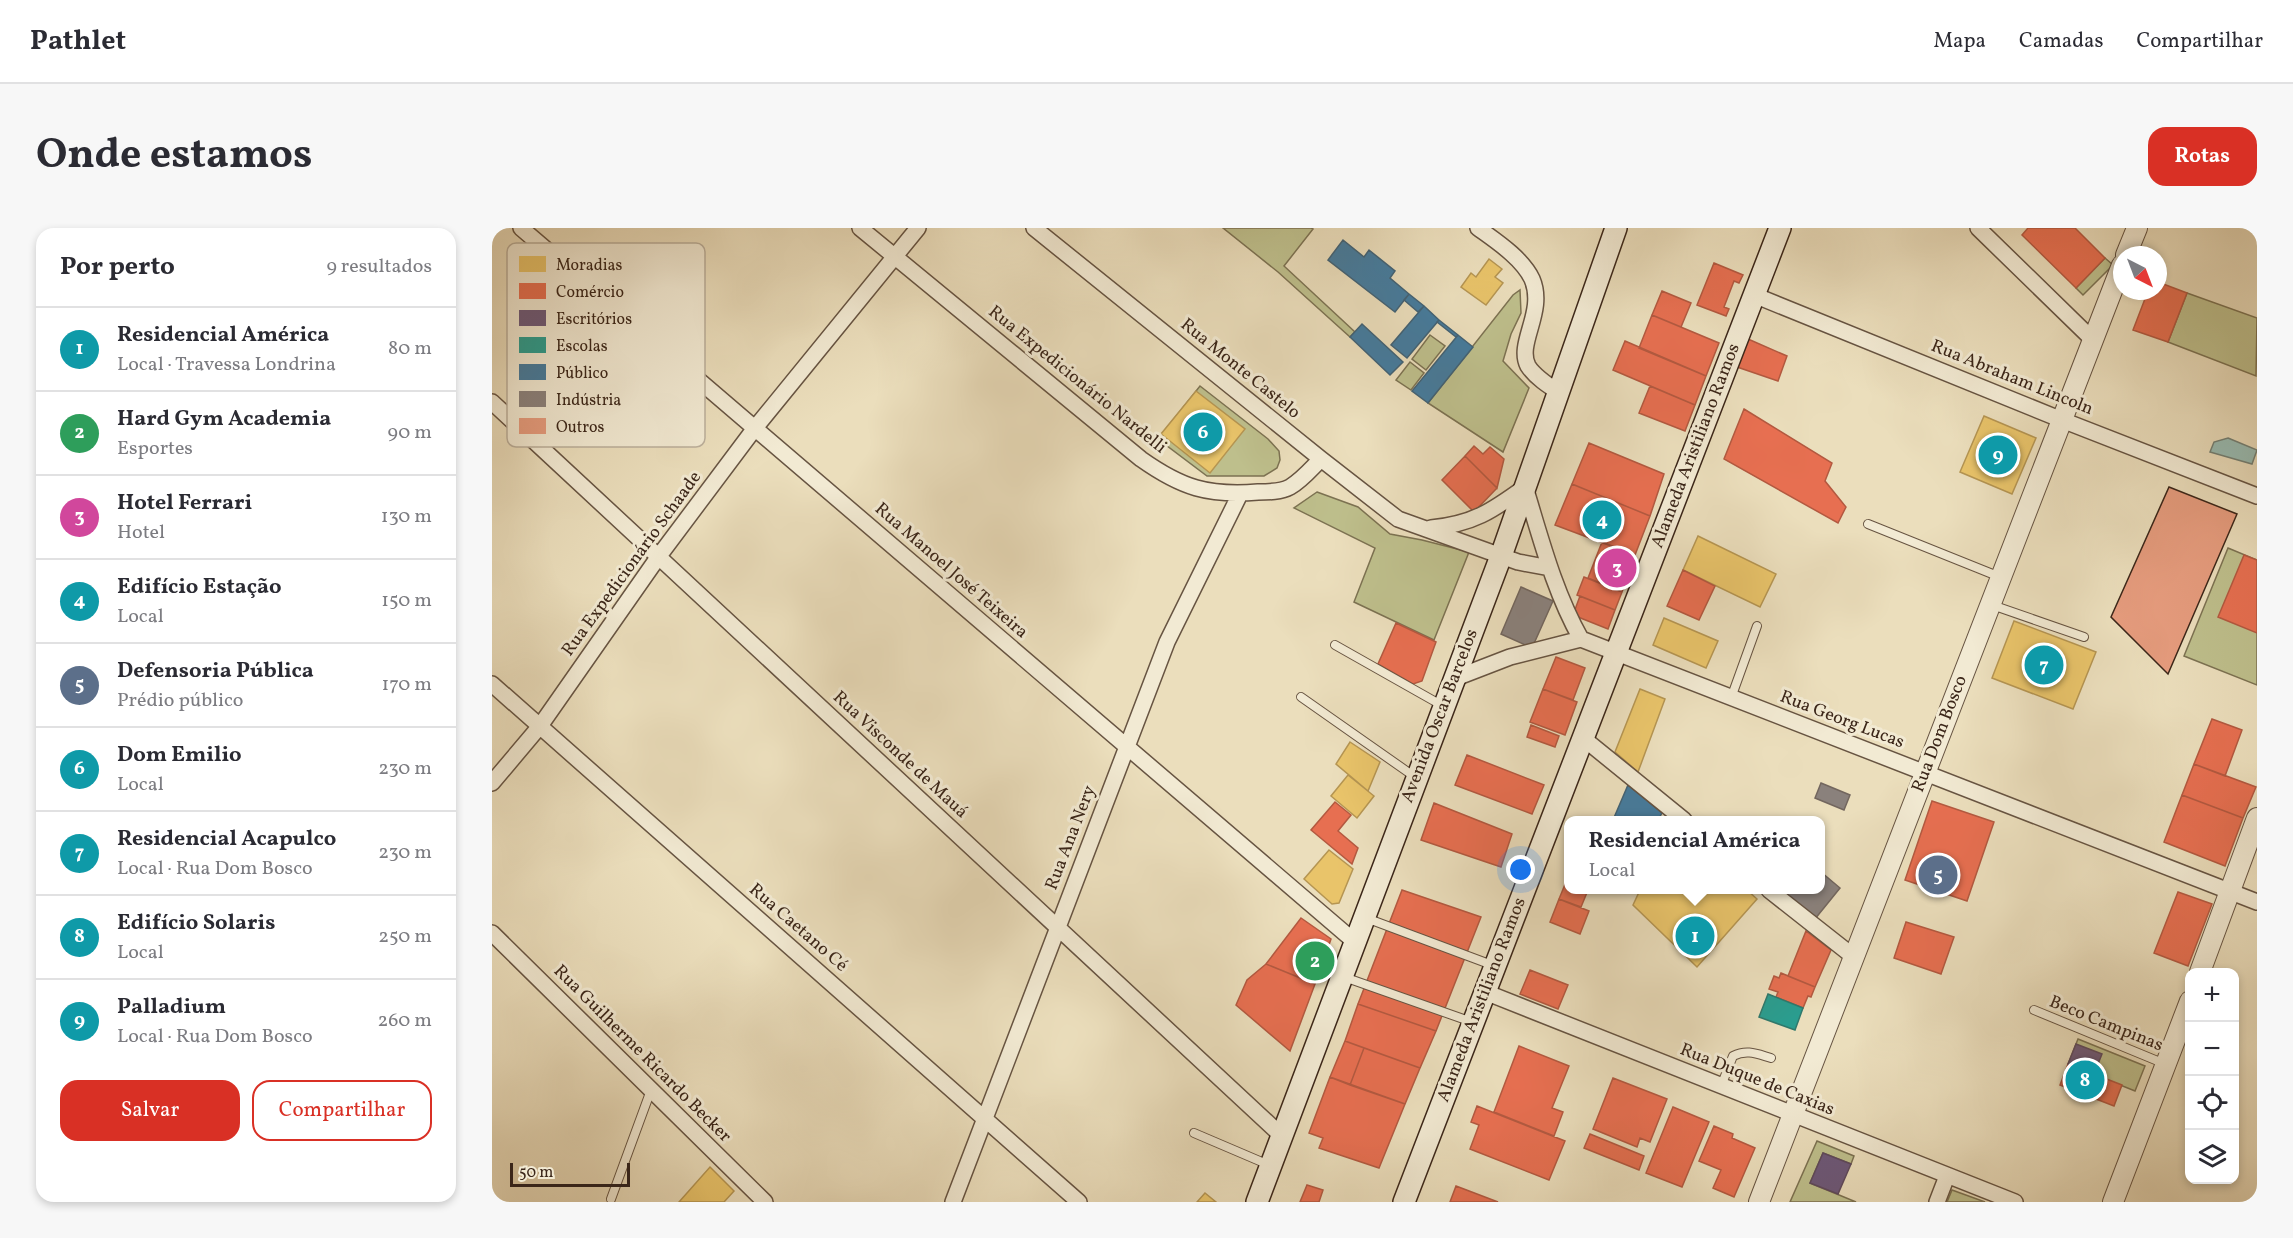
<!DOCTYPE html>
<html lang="pt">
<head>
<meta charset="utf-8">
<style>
	:root { --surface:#fff; --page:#f7f7f7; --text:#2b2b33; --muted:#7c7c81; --line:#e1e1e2; --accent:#d93025 }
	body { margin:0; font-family:Vollkorn,serif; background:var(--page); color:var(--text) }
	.controls { position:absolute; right:18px; bottom:18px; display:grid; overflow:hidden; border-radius:12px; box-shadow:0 3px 9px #0003 }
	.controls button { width:54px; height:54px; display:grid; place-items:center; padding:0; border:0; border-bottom:2px solid var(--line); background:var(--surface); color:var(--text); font:30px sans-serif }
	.compass { position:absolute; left:1621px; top:18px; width:54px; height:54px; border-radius:50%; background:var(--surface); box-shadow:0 3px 9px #0003; rotate:138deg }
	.scale { position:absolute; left:18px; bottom:15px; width:120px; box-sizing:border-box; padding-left:6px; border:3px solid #3b2619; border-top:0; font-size:16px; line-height:21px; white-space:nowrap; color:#3b2619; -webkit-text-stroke:4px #f2ead3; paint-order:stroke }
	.you { position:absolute; left:1029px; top:642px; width:21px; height:21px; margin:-15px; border:4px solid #fff; border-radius:50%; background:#1a73e8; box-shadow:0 0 0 9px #1a73e833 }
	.badge { display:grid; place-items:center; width:39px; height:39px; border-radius:50%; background:var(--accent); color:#fff; font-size:20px; font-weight:700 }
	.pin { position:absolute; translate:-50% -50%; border:3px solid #fff; box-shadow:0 2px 6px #0006 }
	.popup { position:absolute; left:1072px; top:588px; width:261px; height:78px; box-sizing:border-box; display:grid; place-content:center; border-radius:12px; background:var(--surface); filter:drop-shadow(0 2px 4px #0005); font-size:20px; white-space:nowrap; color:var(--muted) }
	.popup b { font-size:22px; color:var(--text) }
	.popup::after { content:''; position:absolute; left:50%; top:100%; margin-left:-12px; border:12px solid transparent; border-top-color:var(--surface) }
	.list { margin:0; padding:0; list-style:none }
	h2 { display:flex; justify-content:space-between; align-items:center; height:78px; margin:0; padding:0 24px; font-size:26px }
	h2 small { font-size:20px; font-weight:400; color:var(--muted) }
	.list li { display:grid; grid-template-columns:39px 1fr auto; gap:18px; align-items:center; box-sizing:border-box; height:84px; padding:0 24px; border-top:2px solid var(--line) }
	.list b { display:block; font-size:22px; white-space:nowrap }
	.list p { margin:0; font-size:20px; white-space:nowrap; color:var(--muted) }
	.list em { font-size:20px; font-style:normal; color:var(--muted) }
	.actions { display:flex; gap:12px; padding:18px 24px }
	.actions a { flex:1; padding:14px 0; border:2px solid var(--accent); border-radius:18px; text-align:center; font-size:21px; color:var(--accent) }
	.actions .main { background:var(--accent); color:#fff }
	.icon { flex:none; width:33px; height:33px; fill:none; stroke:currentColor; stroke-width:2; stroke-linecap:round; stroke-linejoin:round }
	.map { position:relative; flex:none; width:1765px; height:974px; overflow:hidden; border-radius:18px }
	header { display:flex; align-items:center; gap:36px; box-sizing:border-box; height:84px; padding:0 30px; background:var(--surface); border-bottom:2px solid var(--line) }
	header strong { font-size:28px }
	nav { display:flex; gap:33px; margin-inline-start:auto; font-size:21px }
	.intro { display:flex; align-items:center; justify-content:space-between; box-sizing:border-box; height:144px; padding:0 36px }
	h1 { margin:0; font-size:42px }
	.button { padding:15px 27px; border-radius:18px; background:var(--accent); color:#fff; font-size:21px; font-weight:700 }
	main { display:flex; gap:36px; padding:0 36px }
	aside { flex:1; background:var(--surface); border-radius:18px; box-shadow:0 3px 9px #0003 }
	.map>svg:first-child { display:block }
	.green { fill:#bebf8c; stroke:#7c7252; stroke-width:1.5 }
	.water { fill:#98bcb3; stroke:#738075; stroke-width:1.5 }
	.homes { fill:#e9c46a; stroke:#b59552; stroke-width:1.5 }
	.shops { fill:#e76f51; stroke:#b35940; stroke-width:1.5 }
	.offices { fill:#6d597a; stroke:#5e4a5d; stroke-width:1.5 }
	.schools { fill:#2a9d8f; stroke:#2f796c; stroke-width:1.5 }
	.public { fill:#457b9d; stroke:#426275; stroke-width:1.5 }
	.industry { fill:#8a817c; stroke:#72665e; stroke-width:1.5 }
	.building { fill:#e69c7e; stroke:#3b2619; stroke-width:1.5 }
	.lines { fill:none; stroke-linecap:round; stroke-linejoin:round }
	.service-casing { stroke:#675442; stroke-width:10 }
	.minor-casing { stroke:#675442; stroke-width:18 }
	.tertiary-casing { stroke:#675442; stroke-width:22 }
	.secondary-casing { stroke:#3b2619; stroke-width:24 }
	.service { stroke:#f2ead3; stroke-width:8 }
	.minor { stroke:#f2ead3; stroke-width:15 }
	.tertiary { stroke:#f2ead3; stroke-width:20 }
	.secondary { stroke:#f2ead3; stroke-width:21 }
	.labels { text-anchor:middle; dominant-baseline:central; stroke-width:6; stroke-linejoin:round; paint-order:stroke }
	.street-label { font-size:18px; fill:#3b2619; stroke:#f2ead3 }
	.key { fill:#f2ead3; stroke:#bbaf9b; stroke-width:1.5 }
	.key-label { font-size:16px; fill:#3b2619 }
</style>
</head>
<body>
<header>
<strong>Pathlet</strong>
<nav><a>Mapa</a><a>Camadas</a><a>Compartilhar</a></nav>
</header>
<div class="intro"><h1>Onde estamos</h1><a class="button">Rotas</a></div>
<main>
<aside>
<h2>Por perto<small>9 resultados</small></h2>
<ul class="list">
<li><span class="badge" style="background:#0f9aa8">1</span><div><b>Residencial América</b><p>Local · Travessa Londrina</p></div><em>80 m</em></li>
<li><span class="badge" style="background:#2e9e5b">2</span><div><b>Hard Gym Academia</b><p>Esportes</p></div><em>90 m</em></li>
<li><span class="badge" style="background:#d1479c">3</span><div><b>Hotel Ferrari</b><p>Hotel</p></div><em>130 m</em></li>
<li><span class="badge" style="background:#0f9aa8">4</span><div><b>Edifício Estação</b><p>Local</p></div><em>150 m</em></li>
<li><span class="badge" style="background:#5c6f8a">5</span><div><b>Defensoria Pública</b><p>Prédio público</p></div><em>170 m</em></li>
<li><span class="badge" style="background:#0f9aa8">6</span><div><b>Dom Emilio</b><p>Local</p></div><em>230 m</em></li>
<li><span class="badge" style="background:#0f9aa8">7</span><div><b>Residencial Acapulco</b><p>Local · Rua Dom Bosco</p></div><em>230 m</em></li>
<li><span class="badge" style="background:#0f9aa8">8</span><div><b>Edifício Solaris</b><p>Local</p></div><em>250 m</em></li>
<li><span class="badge" style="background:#0f9aa8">9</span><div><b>Palladium</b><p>Local · Rua Dom Bosco</p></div><em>260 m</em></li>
</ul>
<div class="actions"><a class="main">Salvar</a><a>Compartilhar</a></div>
</aside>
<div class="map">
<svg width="1765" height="974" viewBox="0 0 1765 974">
	<rect width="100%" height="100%" fill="#ebdebc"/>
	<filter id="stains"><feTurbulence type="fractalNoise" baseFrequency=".00333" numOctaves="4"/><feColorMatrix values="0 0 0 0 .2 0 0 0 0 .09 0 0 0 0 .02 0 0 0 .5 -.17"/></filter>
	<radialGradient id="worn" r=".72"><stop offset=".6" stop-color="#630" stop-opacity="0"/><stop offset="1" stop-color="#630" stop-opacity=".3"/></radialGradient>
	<path class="green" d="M731,0H819L821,1L792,38L863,104L858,109L786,44Z
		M1613,30L1621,37L1591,67L1584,60Z
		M1028,62L1029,85L1019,106L1011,133L1037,160L1011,224L936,175L1021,67Z
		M1695,65L1765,90L1764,148L1676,114Z
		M938,107L953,118L934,142L920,131Z
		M918,134L932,145L919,162L904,152Z
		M708,158L776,211L787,223L788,232L785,240L772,248H715L666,211Z
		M825,264L866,279L898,306L930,312L977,324L942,412L862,374L883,320L802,280Z
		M1736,320L1765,332V457L1692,428Z
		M1586,811L1653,838L1643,863L1576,836Z
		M1325,913L1362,928L1359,936L1331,925L1318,955L1364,974H1298Z
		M1460,962L1493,974H1455Z"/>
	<path class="water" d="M1736,210L1765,222L1760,236L1718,224L1722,214Z"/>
	<path class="homes" d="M997,31L1010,41L1003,49L1011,55L994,77L969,59L979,45L984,49Z
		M704,163L753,201L718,245L669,206Z
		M1492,188L1544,210L1520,266L1468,244Z
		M1206,308L1284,346L1268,379L1191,342Z
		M1172,390L1226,413L1214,440L1161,417Z
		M1522,393L1604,424L1581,481L1500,450Z
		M1148,461L1173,471L1146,544L1123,524Z
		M858,514L888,534L876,563L844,536Z
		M856,547L882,568L865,590L839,568Z
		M837,622L861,641L847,675L840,676L812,651Z
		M1148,662H1255L1265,671L1205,739L1141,677Z
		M218,939L242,963L232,974H187Z
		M713,965L724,974H705Z"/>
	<path class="shops" d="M1536,0H1583L1613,30L1584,60L1530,7Z
		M1222,35L1251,47L1247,55L1242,53L1232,79L1237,81L1234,88L1205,77Z
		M1666,54L1695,65L1676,114L1641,102L1656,63H1666Z
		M1170,63L1199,75L1189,99L1160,87Z
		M1160,87L1227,115L1214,148L1147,120Z
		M1256,111L1295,128L1286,153L1245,139Z
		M1133,113L1214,148L1203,177L1121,142Z
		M1158,158L1203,177L1193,203L1147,185Z
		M1252,181L1340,235L1333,253L1354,279L1346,295L1232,231Z
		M1097,215L1172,246L1158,288L1080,256Z
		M982,218L991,226L998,219L1012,231L1005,260L973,228Z
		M973,228L1005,260L982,284L950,252Z
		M1080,256L1158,288L1143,327L1063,297Z
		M1110,314L1143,327L1130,364L1096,350Z
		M1752,327L1765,332V405L1726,389Z
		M1191,342L1223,358L1207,392L1175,378Z
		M1092,349L1130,364L1123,382L1085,367Z
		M1088,368L1123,382L1116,401L1081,387Z
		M904,395L944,414L930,453L921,456L886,436Z
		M1064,429L1093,440L1081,472L1051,461Z
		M1051,461L1085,474L1073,507L1038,494Z
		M1720,491L1750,502L1733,548L1702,536Z
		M1039,497L1067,508L1063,519L1035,509Z
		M975,527L1052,557L1040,586L963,557Z
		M1702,536L1764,559L1751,590L1690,567Z
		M1690,567L1751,590L1733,638L1672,614Z
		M1440,573L1502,594L1475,673L1413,652Z
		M843,574L859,587L846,603L866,620L860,636L819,602Z
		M942,575L1020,606L1009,639L929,612Z
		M1074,654L1077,655V662H1096L1089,679L1067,671Z
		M910,662L989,689L944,803L866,776Z
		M1686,664L1720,676L1696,738L1662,725Z
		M1067,671L1097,683L1088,706L1058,694Z
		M809,690L839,711L823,756L774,736Z
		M1414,694L1462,709L1449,746L1402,730Z
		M1314,703L1339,722L1323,759L1296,748Z
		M774,736L823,756L798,823L744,777L755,752Z
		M1038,742L1076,757L1066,781L1028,766Z
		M1289,745L1323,759L1319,769L1316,768L1311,780L1284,769L1286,764L1277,761L1282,748L1287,750Z
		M866,776L944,803L928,840L853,813Z
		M853,813L872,820L858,857L838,849Z
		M1027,818L1077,838L1060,880L1071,884L1062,908L1002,884Z
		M872,820L928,840L913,876L858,857Z
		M1576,836L1630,857L1622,878L1568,857Z
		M838,849L913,876L887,940L827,920L831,910L817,905Z
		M1121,850L1175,871L1158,914L1148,910L1145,919L1101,901Z
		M985,878L1073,913L1057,952L978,921L987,897L979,894Z
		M1181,879L1217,894L1190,959L1154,945Z
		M1222,898L1241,906L1240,910L1263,920L1242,969L1221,960L1229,942L1207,933Z
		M1098,906L1152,928L1147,942L1092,920Z
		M815,957L831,962L827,974H808Z
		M964,958L1006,974H958Z"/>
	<path class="offices" d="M1584,816L1610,826L1602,846L1576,836Z
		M1331,925L1359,936L1346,966L1318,955Z"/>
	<path class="schools" d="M1276,766L1311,780L1303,802L1267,789Z"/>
	<path class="public" d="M851,12L872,29L877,22L903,43L898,50L917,66L903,84L836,32Z
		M917,66L932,78L926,84L912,72Z
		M932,78L947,92L915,130L899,117Z
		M947,92L966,107L964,109L945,94Z
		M870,96L911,134L898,147L858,109Z
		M966,107L981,119L936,175L920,163Z
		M1136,557L1170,585L1166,592H1121Z"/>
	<path class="industry" d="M1029,359L1061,373L1040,420L1009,406Z
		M1329,555L1358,567L1352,582L1323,570Z
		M1329,644L1348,660L1323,691L1287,662H1329Z"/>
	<path class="building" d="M1677,259L1745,286L1676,446L1619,389Z"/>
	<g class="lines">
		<defs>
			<path id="service" d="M1376,296L1508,349
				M1500,377L1592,409
				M843,417L951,478
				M809,469L923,549
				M1239,470L1265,398
				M874,690L1000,737
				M852,749L980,794
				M1542,782L1673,836
				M1229,858L1241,828C1255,821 1265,826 1279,830
				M702,905L777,937
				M119,971L159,862"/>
			<path id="minor" d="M29,0L863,714
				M368,0L649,231C690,260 716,268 766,264C776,264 789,264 798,259C810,252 819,241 829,231
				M542,0L829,231L906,291L1026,334L1058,340
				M986,0C1004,13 1030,30 1040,51C1054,84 1024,115 1036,138C1043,149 1057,158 1068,165
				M1486,0L1601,112
				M1262,67L1570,192L1765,268
				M0,174L790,908
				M939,300C981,296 1000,283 1033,259C1049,311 1062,363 1089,411
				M1089,411L1765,674
				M961,451L1018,429L1089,411
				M0,456L587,974
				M1091,510L1192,592
				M0,555L48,498L167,328L263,200L426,0
				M1277,662L1362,729
				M0,705L273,974
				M993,764L1523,974
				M461,974L675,414L748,266
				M1445,974L1455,948"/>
			<path id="tertiary" d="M1634,27L1645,0
				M1708,744L1765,590
				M1267,974L1630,37
				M1621,974L1698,773"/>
			<path id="secondary" d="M765,974L1009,328L1124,0
				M912,974L1288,0"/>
		</defs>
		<use href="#service" class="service-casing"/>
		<use href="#minor" class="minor-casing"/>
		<use href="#tertiary" class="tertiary-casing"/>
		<use href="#secondary" class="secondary-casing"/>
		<use href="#service" class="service"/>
		<use href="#minor" class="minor"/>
		<use href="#tertiary" class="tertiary"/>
		<use href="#secondary" class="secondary"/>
	</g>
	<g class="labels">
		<g class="street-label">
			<text transform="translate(748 141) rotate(39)">Rua Monte Castelo</text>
			<text transform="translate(1520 150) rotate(22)">Rua Abraham Lincoln</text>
			<text transform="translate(585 152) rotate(39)">Rua Expedicionário Nardelli</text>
			<text transform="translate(1204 218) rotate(-69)">Alameda Aristiliano Ramos</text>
			<text transform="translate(140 336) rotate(-54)">Rua Expedicionário Schaade</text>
			<text transform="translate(459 343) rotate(41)">Rua Manoel José Teixeira</text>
			<text transform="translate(948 488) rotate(-69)">Avenida Oscar Barcelos</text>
			<text transform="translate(1350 492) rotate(21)">Rua Georg Lucas</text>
			<text transform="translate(1448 506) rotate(-69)">Rua Dom Bosco</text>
			<text transform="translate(408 527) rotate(43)">Rua Visconde de Mauá</text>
			<text transform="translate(579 610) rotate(-69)">Rua Ana Nery</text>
			<text transform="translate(306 700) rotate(41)">Rua Caetano Cé</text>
			<text transform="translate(990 772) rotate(-69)">Alameda Aristiliano Ramos</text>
			<text transform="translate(1614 796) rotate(22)">Beco Campinas</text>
			<text transform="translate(150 826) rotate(45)">Rua Guilherme Ricardo Becker</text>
			<text transform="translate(1265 852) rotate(22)">Rua Duque de Caxias</text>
		</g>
	</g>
	<rect x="15" y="15" width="198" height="204" rx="9" class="key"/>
	<rect x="27" y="28" width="27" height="16" fill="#e9c46a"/>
	<rect x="27" y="55" width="27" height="16" fill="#e76f51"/>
	<rect x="27" y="82" width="27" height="16" fill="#6d597a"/>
	<rect x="27" y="109" width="27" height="16" fill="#2a9d8f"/>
	<rect x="27" y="136" width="27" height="16" fill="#457b9d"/>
	<rect x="27" y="163" width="27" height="16" fill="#8a817c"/>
	<rect x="27" y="190" width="27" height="16" fill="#e69c7e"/>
	<g class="key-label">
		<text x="64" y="42">Moradias</text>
		<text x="64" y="69">Comércio</text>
		<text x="64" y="96">Escritórios</text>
		<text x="64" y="123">Escolas</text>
		<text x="64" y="150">Público</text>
		<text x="64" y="177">Indústria</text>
		<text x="64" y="204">Outros</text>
	</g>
	<rect width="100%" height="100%" filter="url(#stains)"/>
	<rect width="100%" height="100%" fill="url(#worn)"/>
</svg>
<div class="controls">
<button>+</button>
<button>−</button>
<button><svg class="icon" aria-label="locate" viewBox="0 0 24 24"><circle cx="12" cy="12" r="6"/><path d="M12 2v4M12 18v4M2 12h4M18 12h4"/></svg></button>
<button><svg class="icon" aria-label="layers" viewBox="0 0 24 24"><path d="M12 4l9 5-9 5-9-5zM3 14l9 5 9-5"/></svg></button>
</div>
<svg class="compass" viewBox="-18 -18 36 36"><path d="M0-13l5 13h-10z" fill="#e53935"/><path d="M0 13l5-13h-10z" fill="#7c7c81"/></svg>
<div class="scale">50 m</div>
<div class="you"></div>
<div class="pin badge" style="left:1203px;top:708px;background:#0f9aa8">1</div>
<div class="popup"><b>Residencial América</b>Local</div>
<div class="pin badge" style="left:823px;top:733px;background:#2e9e5b">2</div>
<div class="pin badge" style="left:1125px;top:340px;background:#d1479c">3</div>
<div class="pin badge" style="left:1110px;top:292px;background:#0f9aa8">4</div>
<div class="pin badge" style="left:1446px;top:647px;background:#5c6f8a">5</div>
<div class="pin badge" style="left:711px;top:204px;background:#0f9aa8">6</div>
<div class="pin badge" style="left:1552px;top:437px;background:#0f9aa8">7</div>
<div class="pin badge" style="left:1593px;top:852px;background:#0f9aa8">8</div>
<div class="pin badge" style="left:1506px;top:227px;background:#0f9aa8">9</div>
</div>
</main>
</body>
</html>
